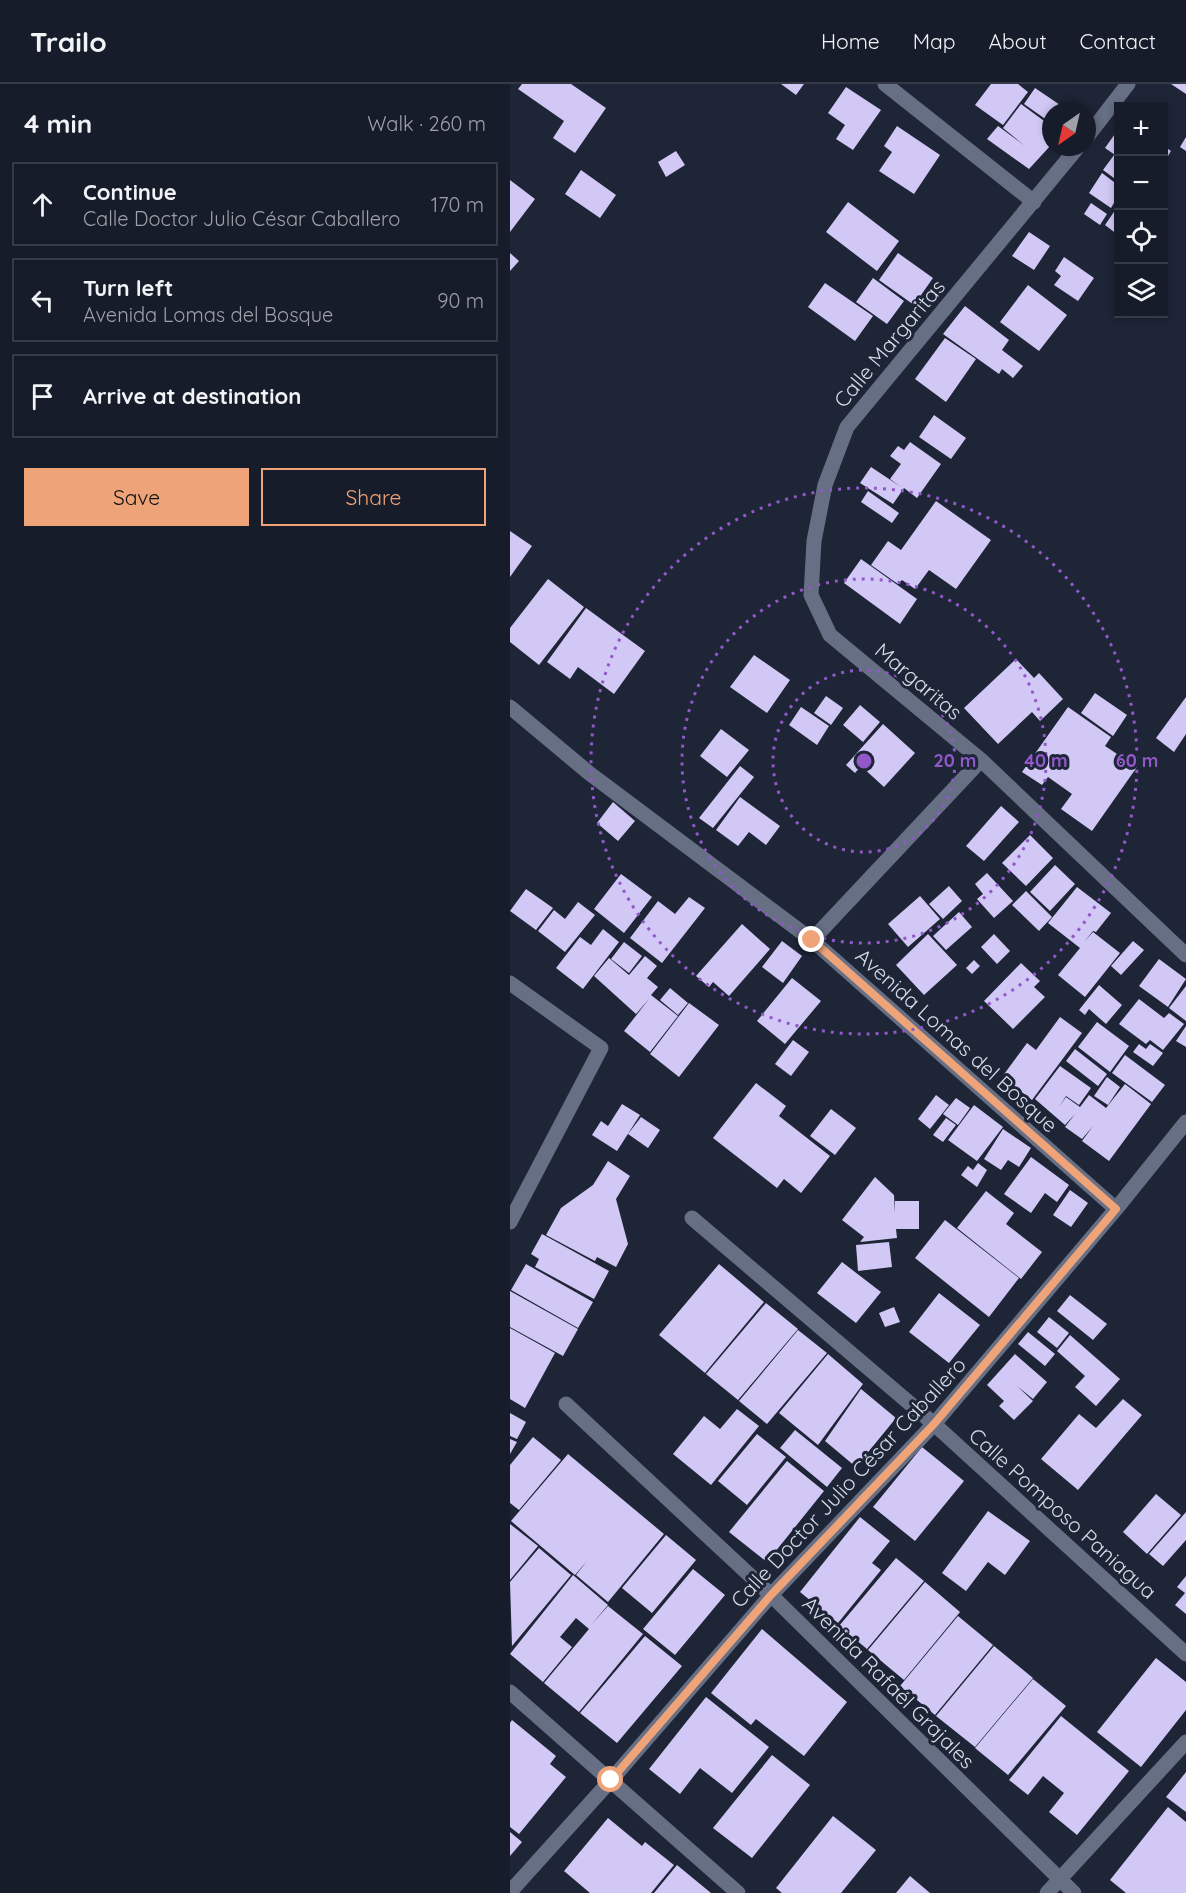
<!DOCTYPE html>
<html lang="en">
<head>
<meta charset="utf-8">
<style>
	:root { --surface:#161c29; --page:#1f2531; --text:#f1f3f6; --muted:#9ea1a8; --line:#353a46; --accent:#efa378 }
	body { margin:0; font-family:Quicksand,sans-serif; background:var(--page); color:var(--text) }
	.controls { position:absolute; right:18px; top:18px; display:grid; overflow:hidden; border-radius:0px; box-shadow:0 3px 9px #0003 }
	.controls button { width:54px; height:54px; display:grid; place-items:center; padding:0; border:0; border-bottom:2px solid var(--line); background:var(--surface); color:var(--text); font:30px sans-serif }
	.compass { position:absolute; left:532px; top:18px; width:54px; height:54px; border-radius:50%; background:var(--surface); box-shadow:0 3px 9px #0003; rotate:214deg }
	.stop { position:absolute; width:18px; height:18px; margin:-14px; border:4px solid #efa378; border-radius:50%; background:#fff }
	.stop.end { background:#efa378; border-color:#fff; box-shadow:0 2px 6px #0008 }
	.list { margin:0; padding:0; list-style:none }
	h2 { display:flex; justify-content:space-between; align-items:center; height:78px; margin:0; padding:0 24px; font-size:26px }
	h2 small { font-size:20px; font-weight:400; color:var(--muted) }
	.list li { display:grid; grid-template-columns:39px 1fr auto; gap:18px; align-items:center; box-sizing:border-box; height:84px; margin:0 12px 12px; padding:0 12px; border:2px solid var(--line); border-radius:0px }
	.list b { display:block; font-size:22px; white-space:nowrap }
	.list p { margin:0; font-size:20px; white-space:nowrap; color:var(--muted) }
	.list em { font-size:20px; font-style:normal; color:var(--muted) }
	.actions { display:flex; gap:12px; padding:18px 24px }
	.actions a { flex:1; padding:14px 0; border:2px solid var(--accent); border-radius:0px; text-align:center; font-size:21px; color:var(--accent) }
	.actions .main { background:var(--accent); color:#111 }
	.icon { flex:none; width:33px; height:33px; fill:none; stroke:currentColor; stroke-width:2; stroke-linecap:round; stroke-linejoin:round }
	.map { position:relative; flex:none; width:676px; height:1809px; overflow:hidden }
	header { display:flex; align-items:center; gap:36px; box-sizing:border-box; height:84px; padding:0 30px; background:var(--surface); border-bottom:2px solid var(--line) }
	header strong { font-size:28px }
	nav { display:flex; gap:33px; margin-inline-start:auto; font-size:21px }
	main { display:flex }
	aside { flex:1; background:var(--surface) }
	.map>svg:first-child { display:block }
	.building { fill:#d2c8f6 }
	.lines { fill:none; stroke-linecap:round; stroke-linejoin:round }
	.minor { stroke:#666f84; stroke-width:15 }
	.route { stroke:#efa378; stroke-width:8 }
	.ring { fill:none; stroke:#9258c9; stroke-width:3; stroke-dasharray:3 6 }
	.labels { text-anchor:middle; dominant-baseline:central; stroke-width:6; stroke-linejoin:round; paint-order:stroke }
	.street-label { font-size:21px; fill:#d6dbe7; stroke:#1d2537 }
	.centre { fill:#9258c9; stroke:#1d2537; stroke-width:3 }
	.ring-label { font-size:18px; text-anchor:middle; font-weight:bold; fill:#9258c9; stroke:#1d2537; stroke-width:6; stroke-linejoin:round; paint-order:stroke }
</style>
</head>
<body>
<header>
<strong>Trailo</strong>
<nav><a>Home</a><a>Map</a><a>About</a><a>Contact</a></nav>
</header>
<main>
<aside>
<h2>4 min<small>Walk · 260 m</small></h2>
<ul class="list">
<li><svg class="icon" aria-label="ahead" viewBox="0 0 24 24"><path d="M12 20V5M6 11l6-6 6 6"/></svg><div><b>Continue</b><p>Calle Doctor Julio César Caballero</p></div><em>170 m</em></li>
<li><svg class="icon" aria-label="left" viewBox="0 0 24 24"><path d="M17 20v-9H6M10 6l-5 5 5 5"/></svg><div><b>Turn left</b><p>Avenida Lomas del Bosque</p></div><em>90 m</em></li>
<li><svg class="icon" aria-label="arrive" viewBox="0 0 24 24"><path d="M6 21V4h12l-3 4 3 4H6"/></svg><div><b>Arrive at destination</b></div></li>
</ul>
<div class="actions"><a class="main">Save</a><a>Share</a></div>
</aside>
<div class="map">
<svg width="676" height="1809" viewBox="0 0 676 1809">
	<rect width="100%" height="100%" fill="#1d2537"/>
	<path class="building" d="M12,0H61L96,24L65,69L43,54L54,37L8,5Z
		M271,0H294L286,11Z
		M481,0H508L518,8L493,41L465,21Z
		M661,0H676V10Z
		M336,3L371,26L343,66L326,55L335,41L318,29Z
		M525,4L559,27H541V39L514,20Z
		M511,20L541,42V61L519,85L477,55L488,42L515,62L493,44Z
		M387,42L430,71L404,110L369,87L382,68L374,62Z
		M607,47L608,48V73L595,64Z
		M676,53V67L670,63Z
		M654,62L661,67L655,77H654Z
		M166,67L175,81L156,93L148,78Z
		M604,71L608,74V97L593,86Z
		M71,86L106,111L90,134L55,110Z
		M592,89L608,101V112L601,124L579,109Z
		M0,96L25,115L0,148Z
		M338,118L389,157L367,187L316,148Z
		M581,119L597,130L590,141L574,130Z
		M608,122V151L595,141Z
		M519,148L540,162L524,186L502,172Z
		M0,169L9,177L0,187Z
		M388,169L423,194L404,221L369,196Z
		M554,173L584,194L568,217L544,201L551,192L545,187Z
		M363,194L394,217L377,240L346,218Z
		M315,199L363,232L345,257L298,223Z
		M518,201L557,231L529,267L490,238Z
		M455,222L499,256L492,266L513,282L503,294L492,285L489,290L433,250Z
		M435,254L466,275L436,318L405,295Z
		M424,331L456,354L441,375L409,353Z
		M400,358L431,380L407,414L394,404L383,420L350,399L361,383L391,403L380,395L391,380L380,372L388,362L394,366Z
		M358,407L389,429L382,439L351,418Z
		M426,417L481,456L446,505L419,486L405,505L392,496L388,500L361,481L378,457L391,466Z
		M0,447L22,462L0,493Z
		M351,475L407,515L390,540L334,499Z
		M38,495L74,523L29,581L0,558V544Z
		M76,524L135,567L104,610L68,583L60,595L37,578Z
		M244,571L280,596L257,629L220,603Z
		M506,575L524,594L529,589L553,615L530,637L522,628L488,660L454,624Z
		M585,609L617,631L603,652L571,629Z
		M316,612L333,624L321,641L304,629Z
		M676,613V650L664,668L646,654Z
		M350,621L370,638L353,658L333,641Z
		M291,623L319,642L307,661L279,641Z
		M558,623L601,653L595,662L627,683L582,747L551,725L562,710L538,693L532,701L512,688Z
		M373,640L405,669L374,703L351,682L345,689L336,681Z
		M211,645L239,666L217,693L190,672Z
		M230,682L244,693L203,744L189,734Z
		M230,713L270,742L256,761L239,748L228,762L206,746Z
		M103,718L125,737L108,757L87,739Z
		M491,722L509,738L474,777L456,762Z
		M520,751L543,774L516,802L492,779Z
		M545,781L565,800L540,827L520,808Z
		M477,789L503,817L484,834L467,815L473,810L465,800Z
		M111,790L142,813L114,849L84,825Z
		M439,802L452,817L433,835L419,820Z
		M567,803L601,829L586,848L583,847L574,858L583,848L610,869L575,913L548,891L570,864L538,839Z
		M16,805L43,824L26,846L0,827Z
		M516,807L542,833L529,847L502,821Z
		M410,812L430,835L398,863L378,840Z
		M179,813L195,824L152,879L120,854L148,817L165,830Z
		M68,818L85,831L55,868L28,847L44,826L55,835Z
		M449,828L462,843L436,866L423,852Z
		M232,840L260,865L219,912L203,898L199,903L186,892Z
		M93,845L109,858L73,905L46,884L70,853L81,861Z
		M418,850L447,881L414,911L386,881Z
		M484,850L500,867L487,880L471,863Z
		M272,857L292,872L273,899L252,883Z
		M623,857L634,866L611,891L601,882Z
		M114,858L132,872L119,889L101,875Z
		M135,872L147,882L137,894L148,903L141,911L168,932L140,968L114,947L139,915L126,930L84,892L99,874L119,891Z
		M649,875L676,895L658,923L629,902Z
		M464,876L470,882L462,890L456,884Z
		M511,879L530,897L524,903L535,913L503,945L474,917Z
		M282,894L311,917L275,960L247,937Z
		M589,901L612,921L596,940L579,925L575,931L569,926Z
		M676,902V937L659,924Z
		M160,904L178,919L168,931L150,916Z
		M629,915L654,934L659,929L674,940L653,966L640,956L636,960L609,940Z
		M179,919L209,941L169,993L140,970Z
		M550,933L572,949L522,1016L492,993L517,959L526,966Z
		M587,938L619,962L600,988L568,963Z
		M676,942V963L666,957Z
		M283,956L299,968L281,992L265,980Z
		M629,960L636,965L640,960L653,969L643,982L623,968Z
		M565,965L597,990L588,1002L556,977Z
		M615,971L655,1001L642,1018L602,989Z
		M550,982L581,1004L569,1021L556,1012L549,1023L556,1013L570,1023L579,1011L596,1024L615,1000L641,1020L599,1077L572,1057L583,1042L572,1055L555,1043L565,1030L555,1041L525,1015Z
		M597,993L610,1003L598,1021L584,1012Z
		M246,999L276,1022L269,1032L320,1072L291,1109L274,1095L267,1104L203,1054Z
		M426,1011L439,1021L420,1045L408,1035Z
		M446,1014L460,1024L448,1041L433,1030Z
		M112,1020L130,1031L107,1067L82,1051L91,1037L98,1042Z
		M464,1021L493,1043L467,1077L438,1056Z
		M321,1025L346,1044L325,1071L300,1052Z
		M131,1033L150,1046L138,1064L118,1050Z
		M436,1034L446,1041L433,1058L423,1051Z
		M493,1045L521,1064L509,1083L498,1076L491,1086L474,1075Z
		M521,1073L559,1101L547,1118L535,1109L521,1129L494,1110Z
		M98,1077L120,1092L106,1115L118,1160L106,1183L87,1173L85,1177L36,1151L51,1124L83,1101Z
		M468,1079L477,1086L467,1103L451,1091L458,1082L463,1086Z
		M365,1093L384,1111L385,1129V1117H409V1145H386L387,1154L350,1158L354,1153L332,1136Z
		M560,1106L578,1119L561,1143L543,1131Z
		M476,1107L504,1129L496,1140L532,1168L511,1195L447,1144Z
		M435,1136L509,1194L479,1233L405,1174Z
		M32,1150L99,1187L84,1215L25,1183L29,1175L21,1170Z
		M379,1158L382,1183L348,1187L346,1161Z
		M332,1178L371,1208L346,1239L307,1209Z
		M16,1180L83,1218L68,1244L1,1206Z
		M209,1180L254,1218L195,1289L149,1251Z
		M0,1207L68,1245L53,1272L0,1243Z
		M429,1209L470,1241L439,1279L399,1248Z
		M560,1211L597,1240L583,1256L547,1227Z
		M256,1219L288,1245L228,1316L196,1290Z
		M384,1223L390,1238L375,1243L369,1229Z
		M539,1233L559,1249L547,1264L527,1248Z
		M0,1244L45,1269L15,1324L0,1315Z
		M288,1246L317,1269L257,1340L229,1317Z
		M518,1248L545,1270L535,1282L508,1260Z
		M560,1251L610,1295L586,1322L565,1303L575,1292L547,1267Z
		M318,1270L353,1300L308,1361L269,1329Z
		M505,1270L537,1298L523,1315L507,1302L523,1317L504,1336L489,1322L494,1317L477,1301Z
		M351,1305L386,1334L346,1383L315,1357Z
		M613,1315L632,1331L568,1406L531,1375L569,1330L586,1344Z
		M227,1325L249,1342L201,1401L163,1370L194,1332L210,1345Z
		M0,1329L16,1338L7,1355L0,1352Z
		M285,1346L332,1384L317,1403L270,1364Z
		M247,1350L276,1373L237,1421L208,1397Z
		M23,1353L51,1376L9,1426L0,1419V1381Z
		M0,1355L7,1358L0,1370Z
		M412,1363L454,1397L405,1457L363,1423Z
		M58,1370L154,1450L98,1518L66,1491L77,1477L65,1491L1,1437Z
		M277,1377L314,1407L257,1478L219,1448Z
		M646,1410L671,1431L637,1470L613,1448Z
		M478,1427L520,1457L495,1491L478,1478L456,1507L432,1489Z
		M676,1428V1456L653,1482L639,1470Z
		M350,1433L380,1457L362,1479L371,1486L328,1539L290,1508Z
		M0,1440L28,1462L0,1496Z
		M156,1451L186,1476L142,1529L112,1504Z
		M29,1464L61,1491L2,1562L0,1498Z
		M386,1474L414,1497L357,1565L329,1542Z
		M183,1485L215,1511L165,1571L133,1545Z
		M63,1491L98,1521L81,1541L98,1522L133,1550L69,1628L34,1599L79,1545L66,1534L50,1553L62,1563L33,1598L0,1570Z
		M676,1492V1530L665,1521L675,1509L667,1503Z
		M415,1498L450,1528L394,1596L358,1566Z
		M448,1532L483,1561L425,1631L390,1602Z
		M252,1545L337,1618L294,1672L246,1635L241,1641L201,1609Z
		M135,1552L172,1582L107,1659L70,1629Z
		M484,1562L523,1594L465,1663L426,1632Z
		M646,1574L676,1598V1626L631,1683L587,1648Z
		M523,1595L556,1622L498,1691L465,1664Z
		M196,1613L259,1663L222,1709L190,1684L170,1710L139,1685Z
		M551,1632L619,1687L567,1751L539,1728L554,1709L533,1692L518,1711L499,1696Z
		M2,1636L46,1672L40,1680L56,1693L9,1750L0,1743V1639Z
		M262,1671L300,1701L242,1774L203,1744Z
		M676,1688V1728L656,1713Z
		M658,1723L676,1738V1809H616L600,1796Z
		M323,1732L366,1766L331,1809H272L266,1804Z
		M98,1734L132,1762L135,1758L164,1781L141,1809H80L54,1787Z
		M0,1748L12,1758L0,1772Z
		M167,1781L201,1809H144Z
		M400,1792L420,1809H386Z"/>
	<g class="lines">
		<path class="minor" d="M375,0L524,118
			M577,53L618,0
			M568,63L337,343L315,401L304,457L301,511L320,551L471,676L676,871
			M0,623L79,689L302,856L606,1125
			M302,856L471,676
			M0,899L91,964L0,1138
			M182,1134L424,1340L676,1570
			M56,1320L261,1511L564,1809
			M0,1608L228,1809
			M0,1808L101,1696L261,1511L424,1340L606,1125L676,1038
			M537,1809L676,1658"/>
	</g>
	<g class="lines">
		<path class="route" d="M101,1696L261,1511L424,1340L606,1125L302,856"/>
	</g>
	<g class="ring">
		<circle cx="354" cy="677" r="91"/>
		<circle cx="354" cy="677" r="182"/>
		<circle cx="354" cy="677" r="273"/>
	</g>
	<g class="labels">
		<g class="street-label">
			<text transform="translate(379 259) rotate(-50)">Calle Margaritas</text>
			<text transform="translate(409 597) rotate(40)">Margaritas</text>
			<text transform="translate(447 956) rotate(42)">Avenida Lomas del Bosque</text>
			<text transform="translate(338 1398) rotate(-47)">Calle Doctor Julio César Caballero</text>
			<text transform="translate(553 1429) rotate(42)">Calle Pomposo Paniagua</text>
			<text transform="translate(379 1598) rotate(45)">Avenida Rafaél Grajales</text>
		</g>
	</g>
	<circle cx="354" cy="677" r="9" class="centre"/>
	<g class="ring-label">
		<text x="445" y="683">20 m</text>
		<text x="536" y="683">40 m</text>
		<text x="627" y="683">60 m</text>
	</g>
</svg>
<div class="controls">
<button>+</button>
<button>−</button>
<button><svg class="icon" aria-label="locate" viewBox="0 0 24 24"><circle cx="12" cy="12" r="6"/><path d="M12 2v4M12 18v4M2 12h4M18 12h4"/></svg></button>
<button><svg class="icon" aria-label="layers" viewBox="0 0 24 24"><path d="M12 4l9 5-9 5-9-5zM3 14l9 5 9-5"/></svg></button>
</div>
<svg class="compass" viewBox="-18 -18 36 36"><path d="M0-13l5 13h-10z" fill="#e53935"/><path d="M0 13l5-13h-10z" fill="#9ea1a8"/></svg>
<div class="stop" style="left:101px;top:1696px"></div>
<div class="stop end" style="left:302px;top:856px"></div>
</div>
</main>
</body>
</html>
